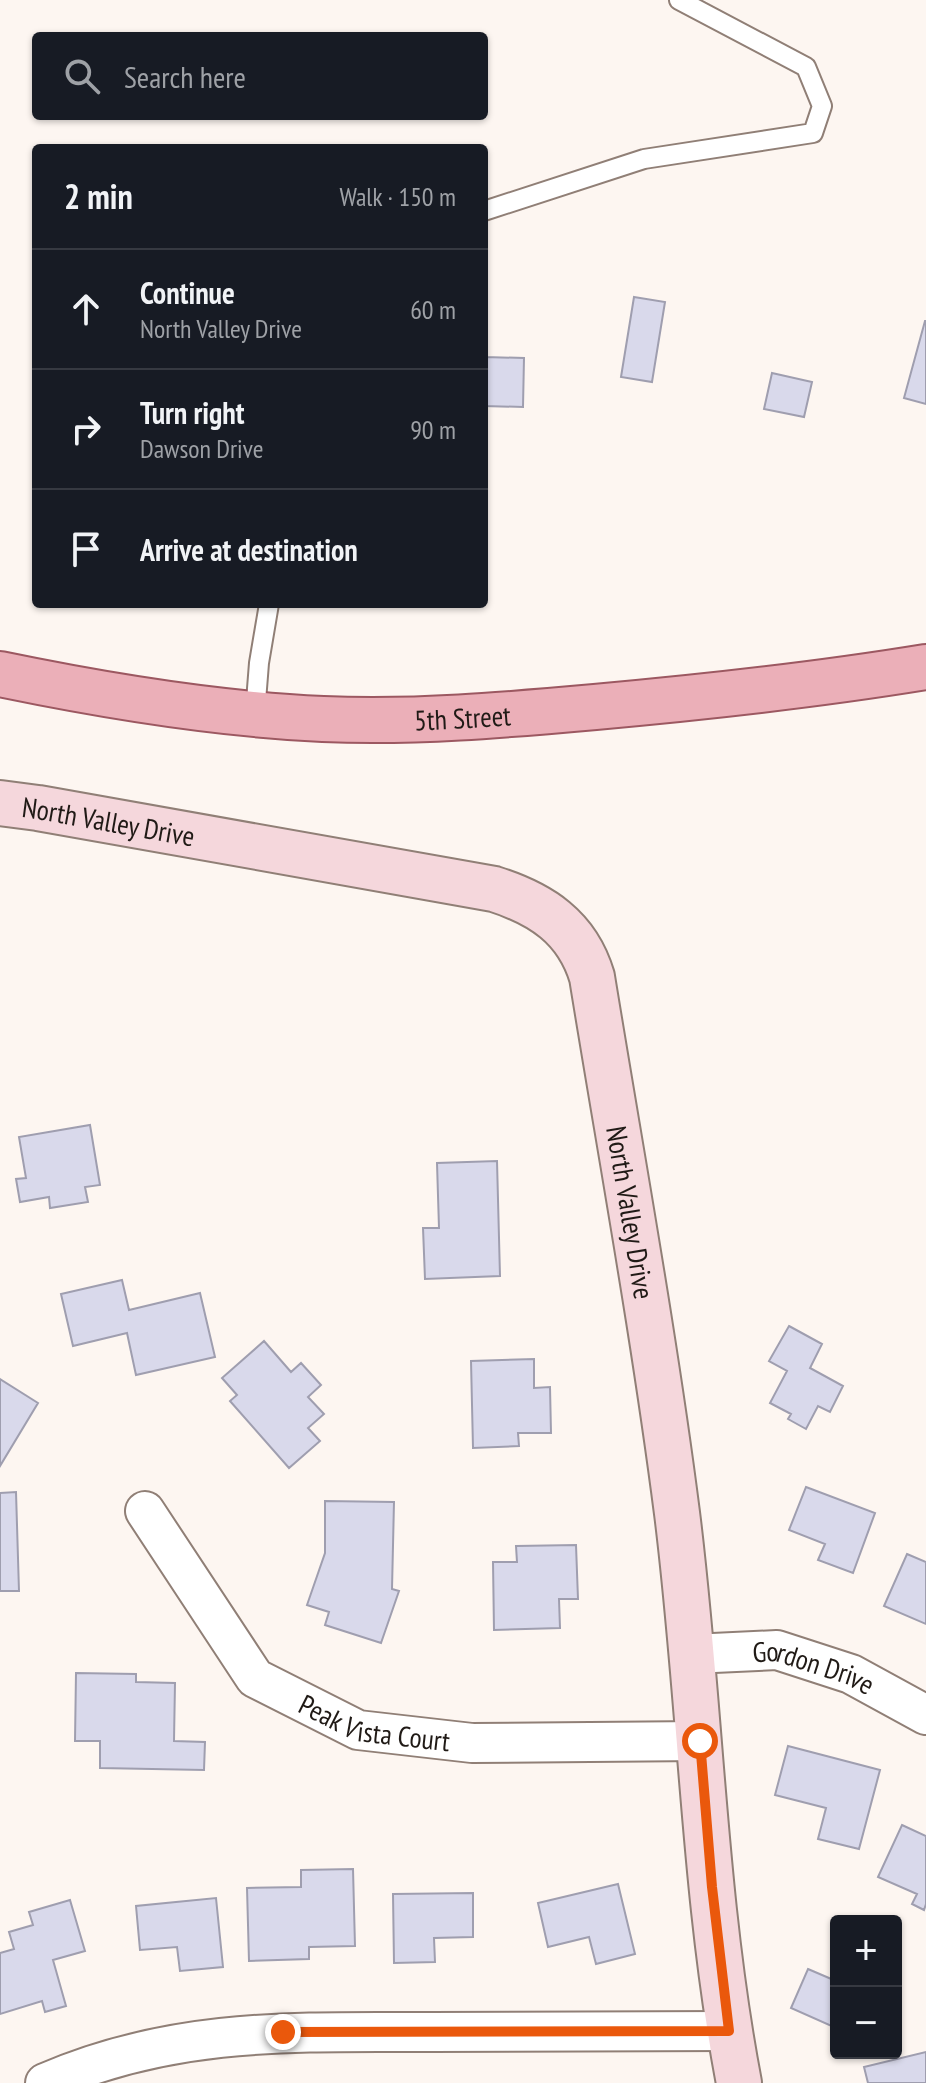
<!DOCTYPE html>
<html lang="en">
<head>
<meta charset="utf-8">
<style>
	:root { --surface:#171b24; --page:#242831; --text:#f1f3f6; --muted:#9ea1a6; --line:#363941 }
	body { margin:0; font-family:"PT Sans Narrow",sans-serif; background:var(--page); color:var(--text) }
	.controls { position:absolute; right:24px; bottom:24px; display:grid; overflow:hidden; border-radius:8px; box-shadow:0 2px 6px #0004 }
	.controls button { width:72px; height:72px; display:grid; place-items:center; padding:0; border:0; border-bottom:2px solid var(--line); background:var(--surface); color:var(--text); font:40px sans-serif }
	.stop { position:absolute; width:24px; height:24px; margin:-18px; border:6px solid #ea580c; border-radius:50%; background:#fff }
	.stop.end { background:#ea580c; border-color:#fff; box-shadow:0 2px 8px #0008 }
	.list { margin:0; padding:0; list-style:none }
	h2 { display:flex; justify-content:space-between; align-items:center; height:104px; margin:0; padding:0 32px; font-size:34px }
	h2 small { font-size:26px; font-weight:400; color:var(--muted) }
	.list li { display:grid; grid-template-columns:52px 1fr auto; gap:24px; align-items:center; box-sizing:border-box; height:120px; padding:0 32px; border-top:2px solid var(--line) }
	.list b { display:block; font-size:30px; white-space:nowrap }
	.list p { margin:0; font-size:26px; white-space:nowrap; color:var(--muted) }
	.list em { font-size:26px; font-style:normal; color:var(--muted) }
	.icon { flex:none; width:44px; height:44px; fill:none; stroke:currentColor; stroke-width:2; stroke-linecap:round; stroke-linejoin:round }
	.map { position:relative; flex:none; width:926px; height:2083px; overflow:hidden }
	.search { position:absolute; background:var(--surface); box-shadow:0 2px 6px #0004; left:32px; top:32px; width:456px; height:88px; display:flex; align-items:center; gap:20px; box-sizing:border-box; padding:0 28px; border-radius:8px; color:var(--muted); font-size:30px }
	.panel { position:absolute; background:var(--surface); box-shadow:0 2px 6px #0004; left:32px; top:144px; width:456px; height:464px; border-radius:8px }
	.map>svg:first-child { display:block }
	.building { fill:#d9d9eb; stroke:#9f9eaf; stroke-width:2 }
	.lines { fill:none; stroke-linecap:round; stroke-linejoin:round }
	.lane-casing { stroke:#907f76; stroke-width:22 }
	.street-casing { stroke:#907f76; stroke-width:42 }
	.secondary-casing { stroke:#907f76; stroke-width:48 }
	.primary-casing { stroke:#9c5861; stroke-width:48 }
	.lane { stroke:#fff; stroke-width:18 }
	.street { stroke:#fff; stroke-width:38 }
	.secondary { stroke:#f5d7dc; stroke-width:44 }
	.primary { stroke:#ebafb8; stroke-width:44 }
	.route { stroke:#ea580c; stroke-width:10 }
	.labels { text-anchor:middle; dominant-baseline:central; stroke-width:7; stroke-linejoin:round; paint-order:stroke }
	.street-label { font-size:28px; fill:#201a16; stroke:#fff }
</style>
</head>
<body>
<div class="map">
<svg width="926" height="2083" viewBox="0 0 926 2083">
	<rect width="100%" height="100%" fill="#fdf6f1"/>
	<path class="building" d="M634,297L665,302L652,382L621,377Z
		M925,321H926V404L904,398Z
		M484,324H486L485,357L524,358L523,407L484,406Z
		M772,373L812,382L804,417L764,409Z
		M90,1125L100,1185L85,1187L88,1202L50,1208L49,1197L20,1202L16,1179L26,1178L19,1137Z
		M497,1161L500,1276L425,1279L423,1228H439L437,1163Z
		M122,1280L129,1310L200,1293L215,1357L136,1375L127,1333L73,1346L61,1294Z
		M789,1326L822,1344L810,1368L843,1386L830,1412L818,1406L806,1429L788,1419L791,1414L770,1403L787,1371L769,1361Z
		M264,1341L291,1372L301,1363L321,1385L308,1397L324,1414L308,1428L320,1441L289,1468L230,1401L237,1395L222,1378Z
		M534,1359V1388L550,1387L551,1433H518L519,1446L473,1448L471,1361Z
		M0,1379L38,1403L0,1466Z
		M806,1487L875,1513L853,1573L818,1560L825,1544L789,1530Z
		M16,1492L19,1591H0V1493Z
		M325,1501L394,1502L392,1589L399,1591L381,1643L325,1625L329,1612L307,1605L325,1553Z
		M576,1545L578,1599H559L560,1628L494,1630L493,1562H517L516,1546Z
		M907,1554L926,1562V1624L884,1606Z
		M76,1673L136,1674V1682L175,1683L174,1741L205,1742L204,1770L100,1768V1741H75Z
		M788,1746L880,1770L859,1849L818,1839L826,1808L775,1795Z
		M902,1825L926,1836V1904L924,1910L912,1904L917,1894L878,1877Z
		M353,1869L355,1946L309,1947V1959L249,1961L247,1888L301,1887V1870Z
		M618,1884L635,1954L596,1964L589,1937L548,1947L538,1903Z
		M473,1893V1937L434,1938L435,1962L394,1963L393,1894Z
		M216,1898L223,1967L180,1971L177,1947L140,1950L136,1906Z
		M70,1900L85,1951L53,1960L66,2006L45,2012L42,2001L0,2014V1953L14,1949L9,1932L33,1925L29,1912Z
		M808,1969L836,1981V2028L791,2008Z
		M926,2052V2083H868L864,2067Z"/>
	<g class="lines">
		<defs>
			<path id="lane" d="M484,211L644,159L813,133L822,106L806,67L679,0
				M255,714L259,663L269,604"/>
			<g id="street">
				<path id="s1" d="M145,1511L255,1678L358,1730L472,1743L700,1741"/>
				<path id="s2" d="M692,1654L777,1650L851,1674L926,1715"/>
				<path d="M45,2083C174,2027 295,2032 432,2032C531,2032 630,2031 729,2031"/>
			</g>
			<g id="secondary">
				<path id="s3" d="M0,803L38,808L494,889C541,904 577,927 592,977C621,1155 654,1334 677,1513C701,1703 703,1895 739,2083"/>
			</g>
			<g id="primary">
				<path id="s4" d="M0,674C106,696 215,714 323,719C414,723 505,715 595,707C706,697 816,685 926,667"/>
			</g>
		</defs>
		<use href="#lane" class="lane-casing"/>
		<use href="#street" class="street-casing"/>
		<use href="#secondary" class="secondary-casing"/>
		<use href="#primary" class="primary-casing"/>
		<use href="#lane" class="lane"/>
		<use href="#street" class="street"/>
		<use href="#secondary" class="secondary"/>
		<use href="#primary" class="primary"/>
	</g>
	<g class="lines">
		<path class="route" d="M283,2032L729,2031L712,1887L700,1741"/>
	</g>
	<g class="labels">
		<g class="street-label">
			<text stroke="none"><textPath href="#s4" startOffset="466">5th Street</textPath></text>
			<text stroke="none"><textPath href="#s3" startOffset="110">North Valley Drive</textPath></text>
			<text stroke="none"><textPath href="#s3" startOffset="878">North Valley Drive</textPath></text>
			<text stroke="none"><textPath href="#s2" startOffset="124">Gordon Drive</textPath></text>
			<text stroke="none"><textPath href="#s1" startOffset="330">Peak Vista Court</textPath></text>
		</g>
	</g>
</svg>
<div class="controls">
<button>+</button>
<button>−</button>
</div>
<div class="stop" style="left:700px;top:1741px"></div>
<div class="stop end" style="left:283px;top:2032px"></div>
<div class="search"><svg class="icon" aria-label="search" viewBox="0 0 24 24"><circle cx="10" cy="10" r="6"/><path d="M15 15l6 6"/></svg>Search here</div>
<section class="panel">
<h2>2 min<small>Walk · 150 m</small></h2>
<ul class="list">
<li><svg class="icon" aria-label="ahead" viewBox="0 0 24 24"><path d="M12 20V5M6 11l6-6 6 6"/></svg><div><b>Continue</b><p>North Valley Drive</p></div><em>60 m</em></li>
<li><svg class="icon" aria-label="right" viewBox="0 0 24 24"><path d="M7 20v-9h11M14 6l5 5-5 5"/></svg><div><b>Turn right</b><p>Dawson Drive</p></div><em>90 m</em></li>
<li><svg class="icon" aria-label="arrive" viewBox="0 0 24 24"><path d="M6 21V4h12l-3 4 3 4H6"/></svg><div><b>Arrive at destination</b></div></li>
</ul>
</section>
</div>
</body>
</html>
